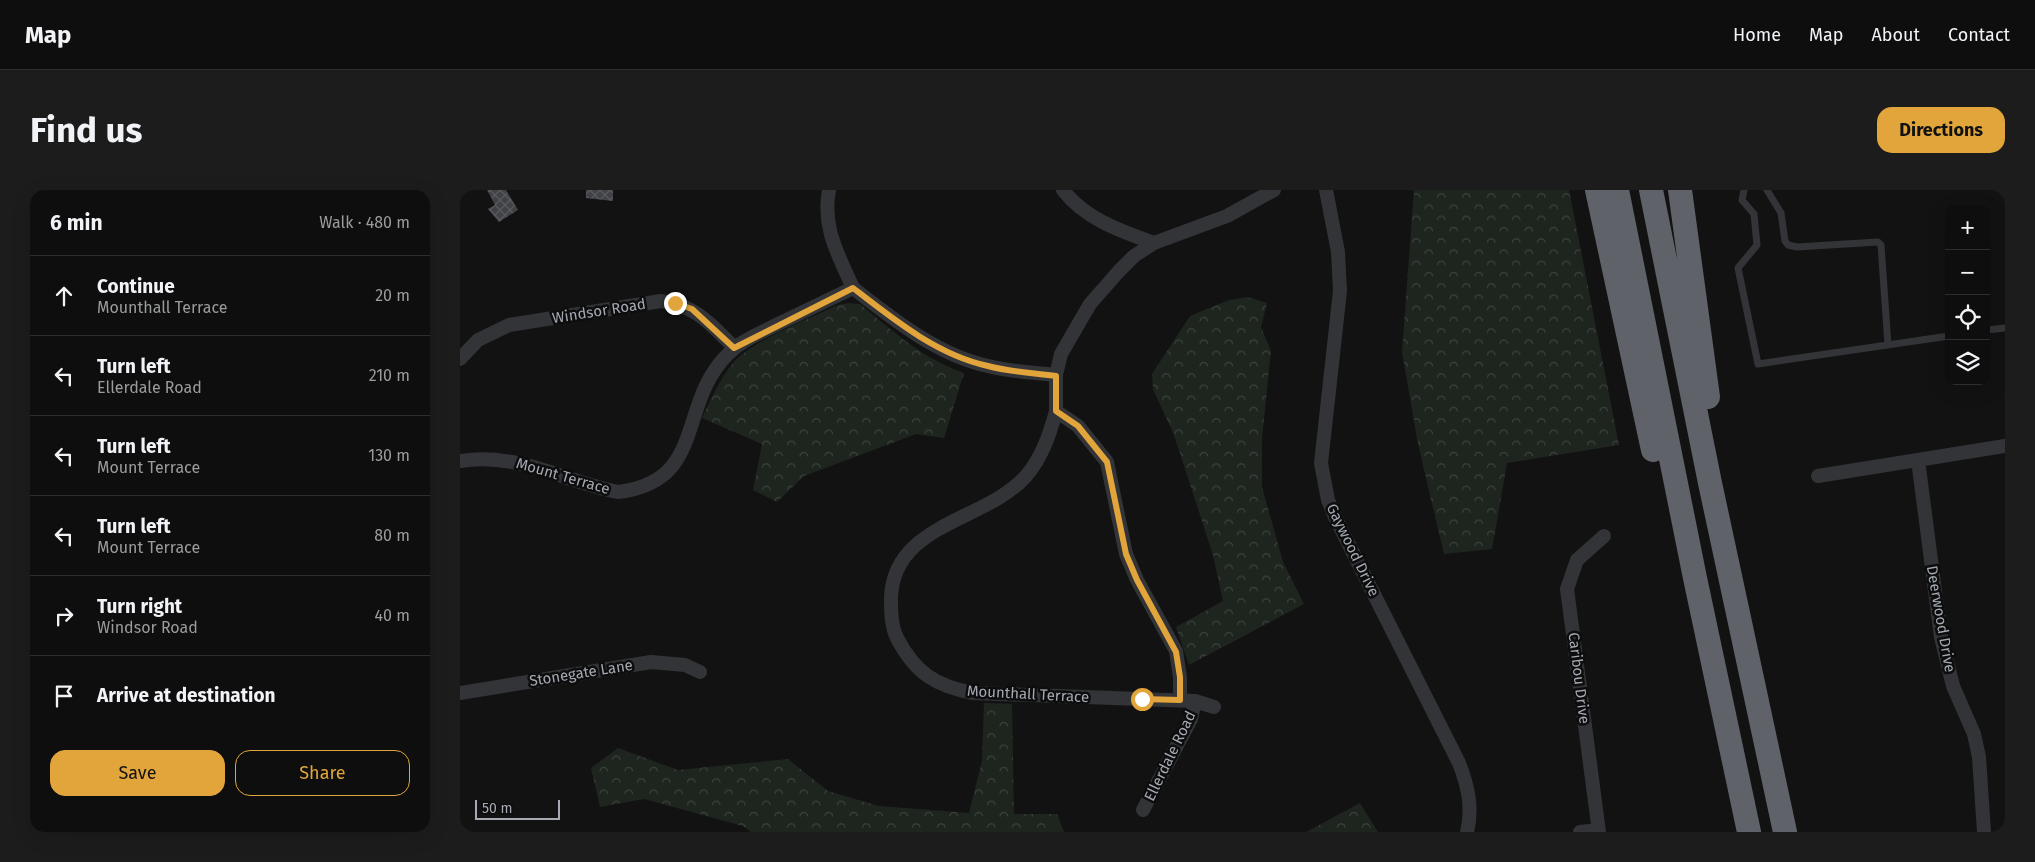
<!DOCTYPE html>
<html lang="en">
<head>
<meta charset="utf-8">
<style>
	:root { --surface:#0e0e0e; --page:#1c1c1c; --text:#f1f3f6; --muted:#9b9c9e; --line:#2e2e2e; --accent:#e1a53b }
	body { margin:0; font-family:"Fira Sans",sans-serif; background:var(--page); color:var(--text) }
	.controls { position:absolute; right:15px; top:15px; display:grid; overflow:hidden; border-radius:10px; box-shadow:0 5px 20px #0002 }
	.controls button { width:45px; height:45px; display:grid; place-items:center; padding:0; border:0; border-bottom:1px solid var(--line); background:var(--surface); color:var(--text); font:25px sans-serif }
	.scale { position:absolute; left:15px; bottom:12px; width:85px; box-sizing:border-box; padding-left:5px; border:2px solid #a4a9b2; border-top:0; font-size:14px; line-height:18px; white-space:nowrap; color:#a4a9b2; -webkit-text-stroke:4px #0d0d0e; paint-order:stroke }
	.stop { position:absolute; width:15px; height:15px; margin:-11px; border:4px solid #e1a53b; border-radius:50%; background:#fff }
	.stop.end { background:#e1a53b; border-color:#fff; box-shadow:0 1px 5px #0008 }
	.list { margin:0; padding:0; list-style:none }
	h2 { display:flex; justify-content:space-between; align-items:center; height:65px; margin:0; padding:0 20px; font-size:21px }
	h2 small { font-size:16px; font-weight:400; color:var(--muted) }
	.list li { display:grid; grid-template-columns:32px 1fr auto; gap:15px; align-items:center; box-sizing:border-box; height:80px; padding:0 20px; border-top:1px solid var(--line) }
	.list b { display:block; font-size:19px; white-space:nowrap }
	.list p { margin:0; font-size:16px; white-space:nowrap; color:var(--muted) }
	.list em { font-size:16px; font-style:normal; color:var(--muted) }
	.actions { display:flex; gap:10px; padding:15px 20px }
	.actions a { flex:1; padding:11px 0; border:1px solid var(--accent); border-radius:15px; text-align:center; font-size:18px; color:var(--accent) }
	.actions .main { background:var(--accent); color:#111 }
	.icon { flex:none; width:28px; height:28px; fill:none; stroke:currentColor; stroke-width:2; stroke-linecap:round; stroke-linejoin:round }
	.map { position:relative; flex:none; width:1545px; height:642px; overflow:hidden; border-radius:15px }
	header { display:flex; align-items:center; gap:30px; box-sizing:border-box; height:70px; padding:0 25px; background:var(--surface); border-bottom:1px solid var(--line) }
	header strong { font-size:24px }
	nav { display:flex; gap:28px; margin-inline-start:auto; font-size:18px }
	.intro { display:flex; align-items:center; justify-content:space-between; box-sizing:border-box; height:120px; padding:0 30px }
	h1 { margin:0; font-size:35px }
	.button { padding:12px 22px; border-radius:15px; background:var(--accent); color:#111; font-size:18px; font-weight:700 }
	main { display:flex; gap:30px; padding:0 30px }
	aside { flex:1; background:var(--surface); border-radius:15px; box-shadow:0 5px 20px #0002 }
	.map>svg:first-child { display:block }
	.forest { fill:url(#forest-crowns) }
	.building { fill:url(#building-cross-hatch) }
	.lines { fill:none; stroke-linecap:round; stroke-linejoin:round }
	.lane { stroke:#333437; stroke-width:7 }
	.street { stroke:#333437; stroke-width:14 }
	.highway { stroke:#5f6268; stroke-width:24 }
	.route { stroke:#e1a53b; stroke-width:6 }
	.labels { text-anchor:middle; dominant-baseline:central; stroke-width:5; stroke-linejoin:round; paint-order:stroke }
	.street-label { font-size:15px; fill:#a4a9b2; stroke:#0d0d0e }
</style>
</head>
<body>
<header>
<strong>Map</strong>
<nav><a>Home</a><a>Map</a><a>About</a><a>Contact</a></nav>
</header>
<div class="intro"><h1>Find us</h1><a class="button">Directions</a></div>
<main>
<aside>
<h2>6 min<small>Walk · 480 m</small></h2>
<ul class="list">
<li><svg class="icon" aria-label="ahead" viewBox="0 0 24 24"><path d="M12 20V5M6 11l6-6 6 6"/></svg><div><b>Continue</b><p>Mounthall Terrace</p></div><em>20 m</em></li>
<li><svg class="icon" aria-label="left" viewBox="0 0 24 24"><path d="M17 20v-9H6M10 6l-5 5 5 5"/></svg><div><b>Turn left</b><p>Ellerdale Road</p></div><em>210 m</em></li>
<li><svg class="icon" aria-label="left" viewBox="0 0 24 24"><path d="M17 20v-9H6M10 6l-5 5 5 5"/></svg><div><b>Turn left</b><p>Mount Terrace</p></div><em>130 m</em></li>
<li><svg class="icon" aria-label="left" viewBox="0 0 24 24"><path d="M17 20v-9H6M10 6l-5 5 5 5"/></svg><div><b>Turn left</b><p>Mount Terrace</p></div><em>80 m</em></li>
<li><svg class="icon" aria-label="right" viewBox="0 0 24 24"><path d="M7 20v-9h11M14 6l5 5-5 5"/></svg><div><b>Turn right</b><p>Windsor Road</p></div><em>40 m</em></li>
<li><svg class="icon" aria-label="arrive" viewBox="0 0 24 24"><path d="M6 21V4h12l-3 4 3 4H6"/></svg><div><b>Arrive at destination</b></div></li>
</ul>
<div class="actions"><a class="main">Save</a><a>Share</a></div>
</aside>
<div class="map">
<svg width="1545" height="642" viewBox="0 0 1545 642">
	<defs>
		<pattern id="forest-crowns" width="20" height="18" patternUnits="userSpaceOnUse" patternTransform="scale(1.25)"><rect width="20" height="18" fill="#1e251f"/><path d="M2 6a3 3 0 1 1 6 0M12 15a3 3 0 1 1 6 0" fill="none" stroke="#3c423d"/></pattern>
		<pattern id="building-cross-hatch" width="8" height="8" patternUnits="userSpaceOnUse" patternTransform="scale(1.25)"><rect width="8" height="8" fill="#414246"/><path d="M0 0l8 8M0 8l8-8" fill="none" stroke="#595a5e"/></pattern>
	</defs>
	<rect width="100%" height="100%" fill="#121213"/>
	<path class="forest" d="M954,0H1109L1159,255L1047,273L1032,359L984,364L958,254L942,162Z
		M788,107L807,113L801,137L811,161L802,248V297L823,372L844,414L729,475L716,437L763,411L753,365L714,245L693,199L692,184L730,126L769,110Z
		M389,113L400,114C433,141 463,169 504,183L484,248L456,244L344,286L317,312L293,300L302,254L242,228C251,209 260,188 274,172C291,152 352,127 378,115Z
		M524,513L552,514L554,624H597L604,642H291L283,636L184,609L140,617L131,578L158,558L218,580L328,569L368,601L419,616L509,623L522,571Z
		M900,613L918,642H846Z"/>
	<path class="building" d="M27,0H46L58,20L39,32L28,19L35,15Z
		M126,0H153V11L126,8Z"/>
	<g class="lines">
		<path class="lane" d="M1284,0L1282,10L1294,24L1297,55L1278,78L1298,174L1489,146
			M1307,0L1321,23L1325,51L1328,55L1337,57L1418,52L1421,55L1428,155
			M1526,140L1545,138"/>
		<path class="street" d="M369,0C362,38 378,64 393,98
			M603,0C625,29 661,41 694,53
			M866,0L878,62L880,101L861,273L868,310L875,327L999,573C1008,596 1013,618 1007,642
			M0,169L18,150L49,135L201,111C236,115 251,135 275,158
			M596,221C590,244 582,268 566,286C527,331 433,333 431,408C431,421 431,436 437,448C455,483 476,496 513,503L735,511L754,517
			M1458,270L1481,447L1493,496L1514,544L1519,567L1524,642
			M0,271C59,262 102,291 158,302C248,291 216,214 269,163C282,150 301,143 318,134C343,122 368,110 393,98C433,129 477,165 528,176C550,182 573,182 596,185
			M1358,286L1545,256
			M0,503L191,472L225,475L240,482
			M720,510V487L716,461L677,390L666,364L647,272L618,236L596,221V185L601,164L630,114L659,81L674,66L694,53L767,26L814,0
			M683,620L731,529L735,511
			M1120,642L1138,640
			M1139,642L1107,399L1117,370L1144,346"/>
		<path class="highway" d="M1137,0L1193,260
			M1157,0L1235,388L1289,642
			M1191,0L1250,293L1325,642
			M1220,0L1248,207"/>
	</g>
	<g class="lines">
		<path class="route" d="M215,113L232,119L274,158L393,98C433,129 477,165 528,176C550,182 573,183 596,186V221L618,236L647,272L666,364L677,390L716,462L720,487V510L682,509"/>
	</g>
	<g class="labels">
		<g class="street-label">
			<text transform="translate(139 121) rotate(-9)">Windsor Road</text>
			<text transform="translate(103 286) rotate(16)">Mount Terrace</text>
			<text transform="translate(893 360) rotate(64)">Gaywood Drive</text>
			<text transform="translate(1481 429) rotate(80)">Deerwood Drive</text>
			<text transform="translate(121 483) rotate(-9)">Stonegate Lane</text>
			<text transform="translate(1119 488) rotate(83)">Caribou Drive</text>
			<text transform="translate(568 504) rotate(3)">Mounthall Terrace</text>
			<text transform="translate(710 566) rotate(-64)">Ellerdale Road</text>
		</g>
	</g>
</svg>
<div class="controls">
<button>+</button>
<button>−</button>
<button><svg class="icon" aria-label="locate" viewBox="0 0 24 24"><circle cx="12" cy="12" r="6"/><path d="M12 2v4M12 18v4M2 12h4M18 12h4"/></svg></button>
<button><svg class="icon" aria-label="layers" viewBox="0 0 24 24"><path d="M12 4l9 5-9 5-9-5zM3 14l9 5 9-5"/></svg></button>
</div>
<div class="scale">50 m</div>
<div class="stop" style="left:682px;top:509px"></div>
<div class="stop end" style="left:215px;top:113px"></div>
</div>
</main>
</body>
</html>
